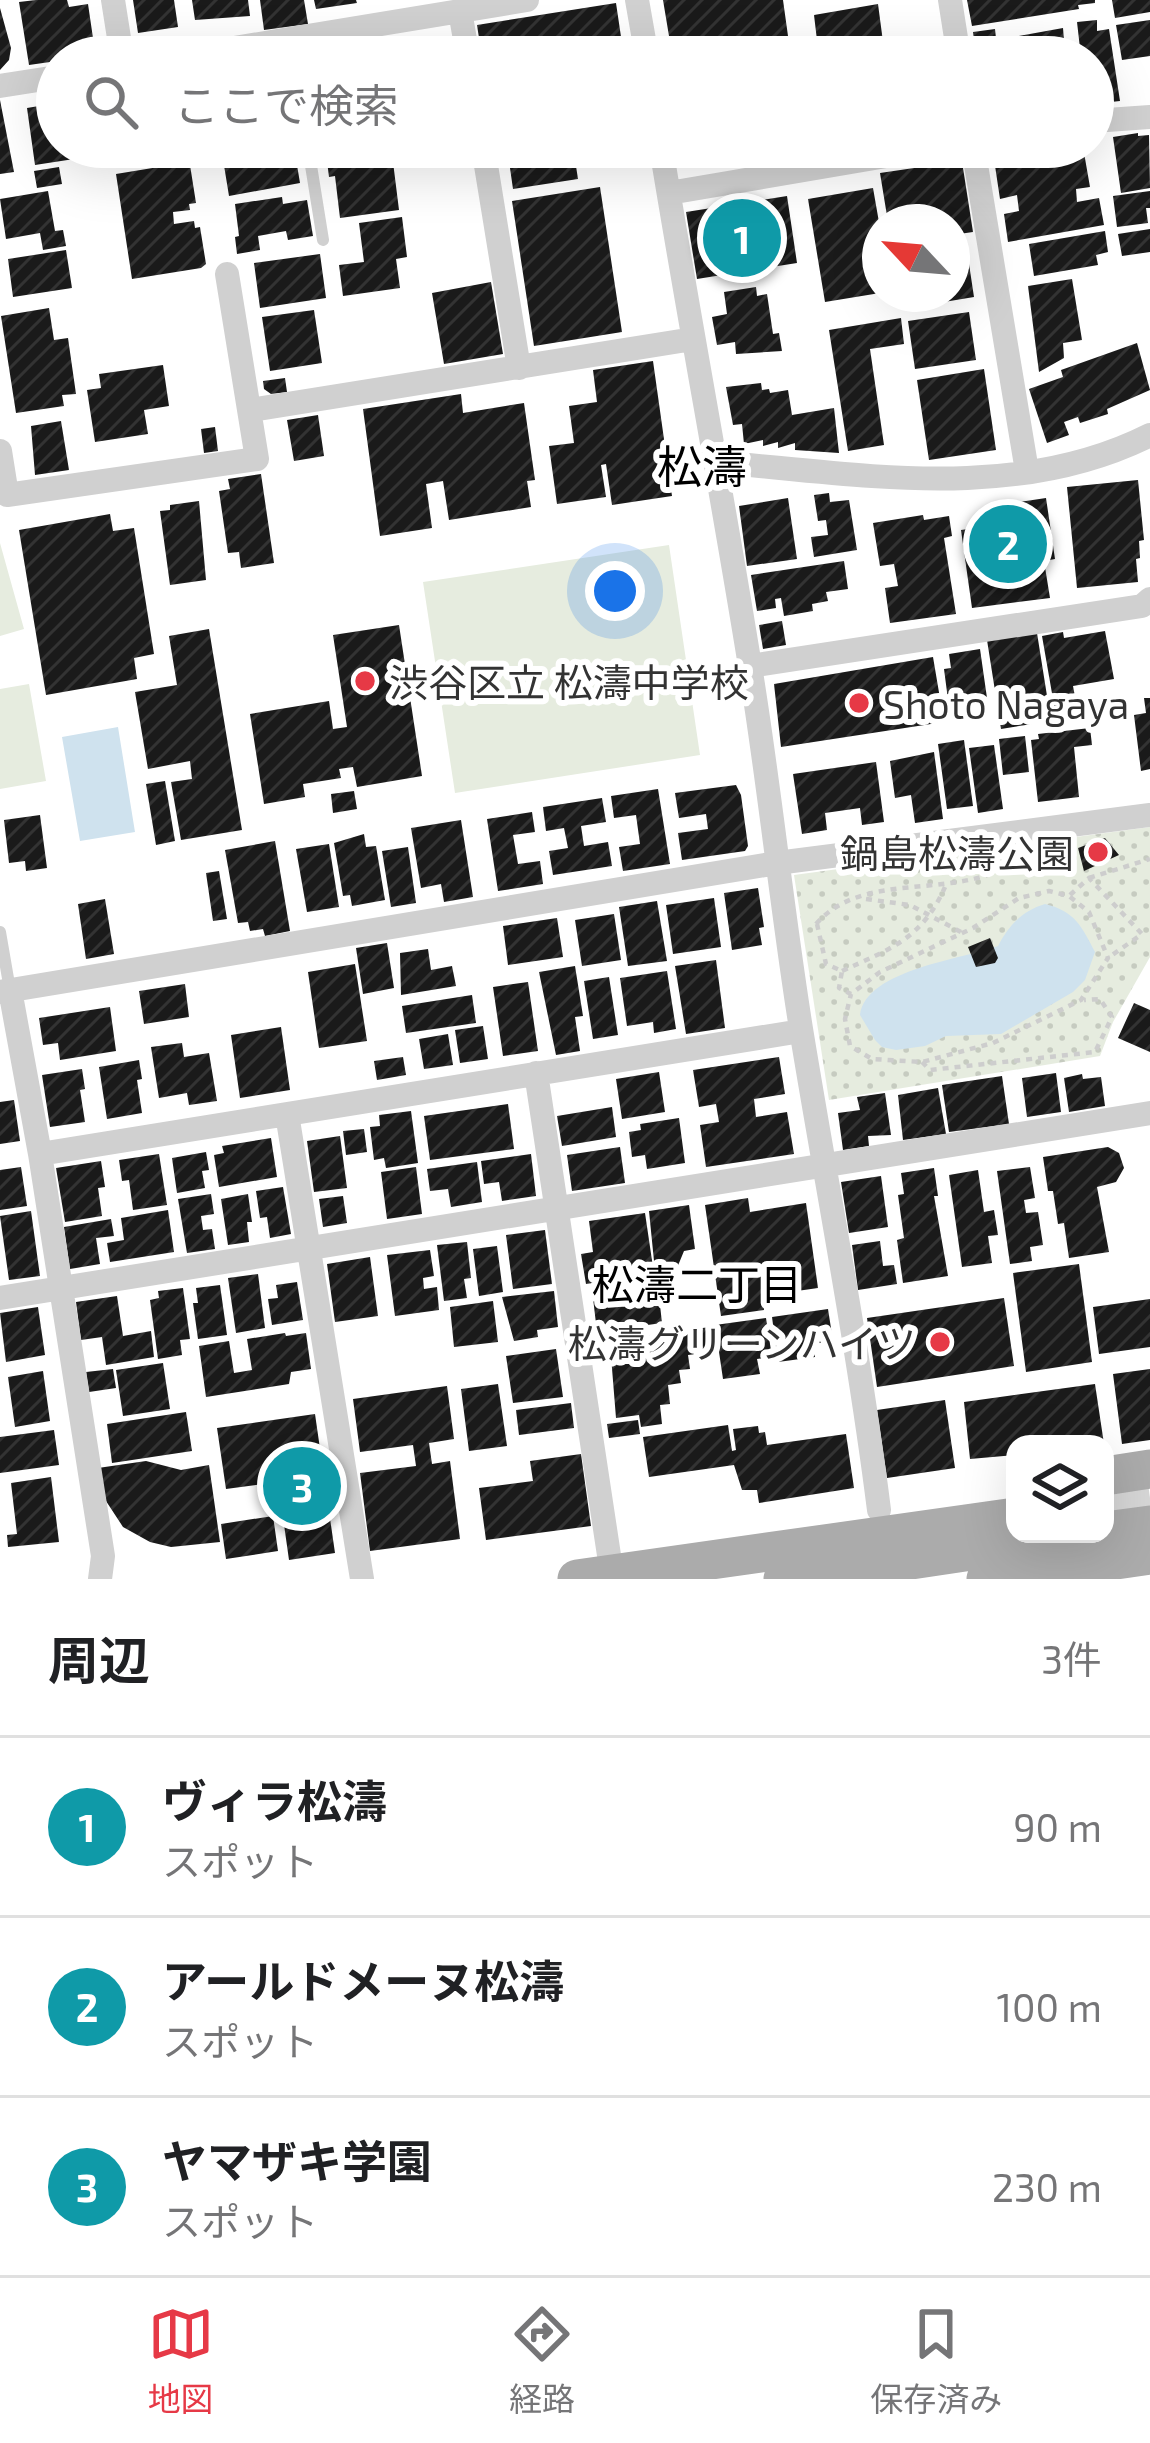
<!DOCTYPE html>
<html lang="ja">
<head>
<meta charset="utf-8">
<style>
	:root { --surface:#fff; --page:#f6f6f6; --text:#202124; --muted:#757577; --line:#e0e0e0; --accent:#e63946 }
	body { margin:0; font-family:"Exo 2","Noto Sans JP",sans-serif; background:var(--page); color:var(--text) }
	.controls { position:absolute; right:36px; bottom:36px; display:grid; overflow:hidden; border-radius:24px; box-shadow:0 12px 48px #0002 }
	.controls button { width:108px; height:108px; display:grid; place-items:center; padding:0; border:0; border-bottom:3px solid var(--line); background:var(--surface); color:var(--text); font:60px sans-serif }
	.compass { position:absolute; left:862px; top:204px; width:108px; height:108px; border-radius:50%; background:var(--surface); box-shadow:0 12px 48px #0002; rotate:296deg }
	.you { position:absolute; left:615px; top:591px; width:42px; height:42px; margin:-30px; border:9px solid #fff; border-radius:50%; background:#1a73e8; box-shadow:0 0 0 18px #1a73e833 }
	.badge { display:grid; place-items:center; width:78px; height:78px; border-radius:50%; background:var(--accent); color:#fff; font-size:39px; font-weight:700 }
	.pin { position:absolute; translate:-50% -50%; border:6px solid #fff; box-shadow:0 3px 12px #0006 }
	.list { margin:0; padding:0; list-style:none }
	h2 { display:flex; justify-content:space-between; align-items:center; height:156px; margin:0; padding:0 48px; font-size:51px }
	h2 small { font-size:39px; font-weight:400; color:var(--muted) }
	.list li { display:grid; grid-template-columns:78px 1fr auto; gap:36px; align-items:center; box-sizing:border-box; height:180px; padding:0 48px; border-top:3px solid var(--line) }
	.list b { display:block; font-size:45px; white-space:nowrap }
	.list p { margin:0; font-size:39px; white-space:nowrap; color:var(--muted) }
	.list em { font-size:39px; font-style:normal; color:var(--muted) }
	.icon { flex:none; width:66px; height:66px; fill:none; stroke:currentColor; stroke-width:2; stroke-linecap:round; stroke-linejoin:round }
	.map { position:relative; flex:none; width:1150px; height:1579px; overflow:hidden }
	.search { position:absolute; background:var(--surface); box-shadow:0 12px 48px #0002; left:36px; right:36px; top:36px; height:132px; display:flex; align-items:center; gap:30px; box-sizing:border-box; padding:0 42px; border-radius:66px; color:var(--muted); font-size:45px }
	.sheet { height:696px; background:var(--surface) }
	nav { display:flex; justify-content:space-around; align-items:center; box-sizing:border-box; height:168px; border-top:3px solid var(--line); background:var(--surface); font-size:33px; color:var(--muted) }
	nav a { display:grid; justify-items:center; gap:6px }
	nav .on { color:var(--accent) }
	.map>svg:first-child { display:block }
	.grass { fill:#e6ecdf }
	.park { fill:url(#park-dots) }
	.water { fill:#cfe2ee }
	.building { fill:url(#building-hatch) }
	.lines { fill:none; stroke-linecap:round; stroke-linejoin:round }
	.motorway-tunnel { stroke:#d6d6d6; stroke-width:45; stroke-dasharray:45 22; stroke-linecap:butt }
	.path { stroke:#cdcdcd; stroke-width:4.5; stroke-dasharray:6 6; stroke-linecap:butt }
	.service { stroke:#d0d0d0; stroke-width:12 }
	.minor { stroke:#d0d0d0; stroke-width:24 }
	.primary { stroke:#ababab; stroke-width:39 }
	.poi-dot { fill:#e63946; stroke:#fff; stroke-width:4.5 }
	.labels { text-anchor:middle; dominant-baseline:central; stroke-width:12; stroke-linejoin:round; paint-order:stroke }
	.poi-label { font-size:39px; fill:#333; stroke:#fff; text-anchor:start }
	.neighbourhood-label { font-size:42px; fill:#000; stroke:#fff }
	.quarter-label { font-size:45px; fill:#000; stroke:#fff }
</style>
</head>
<body>
<div class="map">
<svg width="1150" height="1579" viewBox="0 0 1150 1579">
	<defs>
		<pattern id="park-dots" width="8" height="8" patternUnits="userSpaceOnUse" patternTransform="scale(3)"><rect width="8" height="8" fill="#e6ecdf"/><path d="M2 2h.1M6 6h.1" fill="none" stroke="#c6cbc0" stroke-width="1.8" stroke-linecap="round"/></pattern>
		<pattern id="building-hatch" width="6" height="6" patternUnits="userSpaceOnUse" patternTransform="scale(3)"><rect width="6" height="6" fill="#1a1a1a"/><path d="M-1 1l2-2M0 6l6-6M5 7l2-2" fill="none" stroke="#333"/></pattern>
	</defs>
	<rect width="100%" height="100%" fill="#fff"/>
	<path class="grass" d="M0,543L24,629L0,636Z
		M669,545L700,755L455,793L423,582Z
		M29,684L46,781L0,789V689Z"/>
	<path class="park" d="M1150,827V957L1113,1022L1100,1056L829,1100L794,875Z"/>
	<path class="water" d="M118,727L135,832L80,841L62,737Z
		M1045,904C1075,911 1082,927 1095,952L1085,980L1073,992L1001,1034L946,1036L925,1046L896,1050L882,1047L875,1040L860,1015C866,969 965,959 998,946C1009,925 1022,911 1045,904Z"/>
	<path class="building" d="M36,0H67L69,7L88,4L93,38L85,39L88,57H57V61L29,65L19,2Z
		M133,0H174L178,27L138,33Z
		M192,0H248L250,16L195,20Z
		M260,0H304L308,24L264,30Z
		M314,0H356L357,3L316,9Z
		M663,0H783L788,36L672,54Z
		M967,0H1095V3L1078,5L1079,9L972,26Z
		M1112,0H1150V12L1115,18Z
		M616,3L624,57H482L477,25Z
		M878,4L885,57H819L814,15Z
		M0,8L11,48L9,60L0,70Z
		M1097,20V31L1109,29L1120,101L1093,104V57H1081L1077,22Z
		M1150,20V56L1122,60L1116,25Z
		M1063,28L1065,52L1045,57H1004L1002,39Z
		M995,29L998,57H976L973,32Z
		M450,39L453,57H386L410,51L409,47Z
		M375,47L377,57H329V55Z
		M0,100L14,172L0,174Z
		M57,103V147H72L74,159L35,165L27,108Z
		M1138,133V136L1149,135L1150,188L1121,193L1113,137Z
		M221,147H294L300,183L229,196Z
		M366,147H370L372,157L392,154L399,210L340,218L335,176L329,177L326,153Z
		M407,147H467L469,161L429,168L428,163L410,166Z
		M507,147H573L578,179L513,189Z
		M724,147H770V150L726,156Z
		M1066,147H1083L1090,187L1076,189L1077,202L1099,198L1104,225L1008,242L1004,214L1019,211L1017,195L1000,199L994,159Z
		M955,162L963,168L973,232L952,235V222H888L880,173Z
		M183,163L190,165L196,203L189,204L190,210L173,212L174,224L194,221L195,228L200,227L206,264L201,268L132,279L116,174Z
		M59,167L62,184L37,188L34,171Z
		M600,187L622,332L534,346L512,201Z
		M873,188L880,228V293L825,302L808,199Z
		M48,191L55,231L63,230L66,246L43,250L40,233L6,239L0,199Z
		M1150,191V208H1146L1148,223L1117,227L1113,196Z
		M787,196L797,263L697,279L686,212Z
		M282,197L283,204L307,200L313,236L288,240L286,231L258,236L260,250L237,254L235,237L239,236L235,204Z
		M402,217L407,257L396,259L400,288L343,296L339,265L364,262L359,223Z
		M1150,229V252L1122,256L1118,234Z
		M1105,231L1108,252L1096,255L1098,265L1034,276L1029,244Z
		M966,244L974,297L920,306L918,294H952V246Z
		M66,250L72,288L13,297L8,259Z
		M320,254L326,298L260,308L254,263Z
		M1072,279L1082,340L1063,343L1064,358L1039,372L1028,286Z
		M491,282L503,354L444,364L432,293Z
		M756,287L757,296L767,294L773,334L779,333L782,351L736,354L735,342L717,345L712,317L727,314L724,292Z
		M49,308L54,340L68,338L76,394L62,395L64,406L16,413L1,316Z
		M314,310L322,363L270,371L262,317Z
		M969,312L976,360L915,369L908,321Z
		M901,318L904,344L870,349L884,445L848,451L829,330Z
		M1137,343L1150,390L1107,409L1108,414L1080,423L1078,417L1064,422L1069,435L1047,443L1029,389L1063,377L1061,370Z
		M653,361L672,496L612,505L606,464L601,465L606,497L557,504L549,446L574,443L569,406L597,402L593,370Z
		M163,365L169,406L144,410L148,434L95,442L87,390L101,388L99,374Z
		M984,369L996,450L929,460L917,380Z
		M285,378L287,392L271,394L264,389L263,381Z
		M761,383L762,390L769,389L770,393L788,390L792,415L834,408L839,453L795,450V443L778,448V442L763,446V440L744,444L742,424L733,425L726,387Z
		M461,394L463,413L524,403L535,480L527,481L531,507L449,520L443,481L426,484L432,528L380,536L363,409Z
		M318,415L324,456L294,461L287,420Z
		M61,421L69,470L35,475L31,426Z
		M215,427L218,451L204,453L201,429Z
		M261,474L274,563L241,568L239,552L228,553L219,491L230,489L228,479Z
		M1138,480L1144,540L1139,541L1140,558L1136,559L1138,582L1077,588L1067,487Z
		M829,493L830,502L849,500L857,550L814,557L811,537L828,535L826,520L818,521L814,495Z
		M788,498L797,559L747,566L739,506Z
		M1046,498L1055,559L1044,561L1050,598L972,608L961,530L988,526L985,507Z
		M199,501L206,580L170,585L160,511L170,510V505Z
		M110,514L113,531L134,528L154,654L134,658L137,679L46,695L19,530Z
		M923,515L924,520L949,516L952,536L944,538L956,614L890,623L885,588L898,586L894,564L880,566L873,523Z
		M844,561L848,589L826,592L828,601L812,604L813,611L784,616L781,598L775,599L776,608L757,611L751,575Z
		M782,621L786,645L763,649L759,625Z
		M399,625L422,776L357,787L353,767L339,769L341,778L303,784L305,797L264,804L250,714L329,701L333,729L347,727L333,635Z
		M209,629L242,830L181,840L171,782L192,779L190,761L148,769L135,692L177,685L169,636Z
		M1105,631L1114,679L1073,686L1079,718L1057,722L1042,636L1063,632L1064,638Z
		M1037,633L1051,721L1001,729L987,640Z
		M980,649L988,705L961,709L962,714L950,715L944,669L951,668L949,654Z
		M933,657L944,722L781,747L774,684Z
		M1144,698H1150V769L1141,771L1134,715L1146,713Z
		M1090,728L1092,745L1074,747L1079,797L1038,802L1031,740L1039,739L1038,734Z
		M1025,736L1029,772L1003,775L999,739Z
		M964,740L973,806L947,809L938,744Z
		M994,745L1003,809L978,813L969,748Z
		M934,752L943,819L915,823L911,795L895,798L890,761Z
		M876,762L884,822L862,825L860,808L825,813L827,830L802,834L793,774Z
		M165,781L175,841L156,845L146,784Z
		M736,785L741,795L748,846L745,851L682,860L678,833L708,829L706,814L679,818L675,793Z
		M658,789L670,864L623,871L619,847L640,844L636,815L614,818L611,796Z
		M354,791L357,809L333,813L331,794Z
		M602,798L606,822L581,826L584,846L608,842L612,866L553,875L549,851L568,848L564,828L546,831L543,807Z
		M532,812L535,832L513,835L518,864L540,861L543,884L498,891L487,819Z
		M40,815L47,868L26,871L25,861L9,863L4,820Z
		M461,820L473,897L444,902L441,884L421,888L411,828Z
		M364,834L366,847L376,846L385,900L352,906L350,895L343,896L334,843Z
		M1105,838L1119,855L1084,871L1078,848Z
		M275,841L290,931L265,936L263,929L250,931L248,922L238,923L225,850Z
		M329,844L339,907L307,912L296,849Z
		M408,847L416,903L391,907L382,851Z
		M219,871L227,919L213,921L206,873Z
		M758,888L764,927L759,928L762,945L732,950L724,893Z
		M714,898L721,947L673,954L666,905Z
		M105,899L114,954L86,959L78,904Z
		M657,901L667,961L628,966L619,907Z
		M614,914L621,960L582,966L575,920Z
		M557,918L563,957L508,965L503,926Z
		M990,938L998,958L995,963L976,967L968,947Z
		M387,943L394,988L363,994L356,948Z
		M428,949L431,970L452,966L456,986L401,995L400,953Z
		M716,960L725,1028L686,1034L675,966Z
		M355,964L367,1041L319,1048L308,972Z
		M575,966L583,1016L575,1017L580,1051L556,1055L539,972Z
		M667,971L676,1029L654,1033L653,1022L627,1026L620,978Z
		M609,977L618,1035L593,1039L584,981Z
		M528,982L538,1051L503,1056L493,987Z
		M185,984L189,1017L144,1024L139,991Z
		M472,995L476,1023L406,1033L402,1006Z
		M1134,1003L1150,1010V1052L1118,1038Z
		M110,1007L116,1051L60,1060L58,1043L43,1045L39,1018Z
		M483,1026L488,1059L460,1063L455,1030Z
		M281,1027L290,1090L240,1098L231,1035Z
		M448,1034L453,1065L424,1069L419,1039Z
		M182,1043L184,1057L209,1053L217,1101L189,1105L187,1093L159,1098L151,1047Z
		M403,1057L406,1075L377,1080L374,1061Z
		M779,1057L785,1094L754,1099L756,1117L787,1112L794,1154L706,1167L700,1125L719,1122L716,1104L699,1107L693,1070Z
		M139,1060L142,1079L137,1080L142,1113L107,1119L99,1067Z
		M82,1069L85,1089L80,1090L85,1122L50,1127L42,1075Z
		M659,1072L665,1112L622,1119L616,1079Z
		M1056,1073L1061,1112L1027,1117L1022,1078Z
		M1082,1074L1083,1079L1101,1077L1105,1106L1069,1112L1064,1078Z
		M1002,1076L1009,1124L949,1132L942,1085Z
		M938,1088L946,1134L903,1140L898,1095Z
		M885,1093L891,1135L868,1136L869,1146L843,1150L838,1113L860,1110L857,1097Z
		M14,1100L20,1141L0,1144V1102Z
		M508,1104L514,1149L430,1160L424,1116Z
		M612,1107L616,1137L562,1146L557,1116Z
		M411,1111L418,1163L386,1168L384,1158L374,1160L370,1127L380,1126L379,1115Z
		M679,1118L685,1163L647,1169L645,1155L632,1157L629,1132L641,1130L640,1124Z
		M364,1129L367,1152L346,1155L343,1131Z
		M340,1136L347,1188L314,1192L307,1141Z
		M271,1138L277,1177L219,1187L214,1155L224,1153L222,1146Z
		M620,1147L625,1183L572,1191L567,1155Z
		M1108,1147L1119,1153L1124,1168L1116,1182L1097,1187L1109,1252L1069,1258L1064,1223L1058,1224L1053,1191H1048L1043,1157Z
		M206,1152L209,1170L202,1171L205,1188L177,1193L172,1158Z
		M159,1154L167,1205L133,1210L129,1180L122,1181L119,1160Z
		M531,1154L536,1196L502,1201L499,1182L484,1184L481,1161Z
		M101,1161L105,1187L98,1188L102,1216L65,1222L56,1168Z
		M477,1162L482,1202L451,1207L448,1189L430,1191L427,1169Z
		M21,1167L27,1206L0,1210V1170Z
		M416,1167L422,1214L387,1219L381,1172Z
		M1030,1167L1035,1198L1024,1200L1026,1213L1038,1212L1043,1245L1030,1247L1032,1261L1010,1264L997,1171Z
		M934,1168L938,1196H934L948,1276L903,1283L897,1240L904,1238L898,1195L904,1194L901,1173Z
		M978,1170L984,1212L994,1210L998,1235L988,1236L992,1263L962,1267L949,1175Z
		M881,1176L888,1227L849,1233L841,1182Z
		M283,1187L291,1234L270,1238L267,1217L260,1218L256,1191Z
		M211,1194L214,1214L201,1216L203,1230L212,1229L215,1249L187,1253L178,1199Z
		M248,1194L252,1222H247L249,1242L228,1245L221,1199Z
		M343,1196L347,1223L323,1227L319,1199Z
		M748,1198L750,1212L806,1203L818,1288L762,1296L764,1310L721,1316L705,1205Z
		M689,1205L695,1249L684,1251L677,1268L655,1271L649,1211Z
		M168,1210L174,1252L110,1262L107,1243L124,1240L121,1218Z
		M31,1211L40,1276L9,1280L0,1216Z
		M645,1213L654,1274L586,1284L581,1254L593,1252L589,1221Z
		M111,1219L114,1236L96,1238L100,1264L70,1269L64,1227Z
		M545,1230L552,1284L513,1289L506,1235Z
		M880,1241L883,1266L894,1265L897,1284L858,1290L852,1245Z
		M467,1242L471,1278L464,1279L467,1298L444,1301L437,1245Z
		M497,1246L503,1292L479,1296L473,1249Z
		M430,1250L434,1276L423,1278L424,1289L437,1287L439,1310L395,1316L387,1255Z
		M370,1257L378,1316L335,1322L327,1264Z
		M1079,1264L1092,1362L1026,1372L1013,1273Z
		M258,1274L265,1328L236,1333L228,1278Z
		M675,1278L678,1302L660,1305L662,1323L597,1332L593,1298L649,1290L647,1282Z
		M297,1282L303,1320L272,1325L268,1299L278,1298L276,1285Z
		M220,1285L227,1335L198,1339L193,1303H198L196,1288Z
		M183,1288L190,1339L180,1340L182,1355L158,1359L150,1300L159,1298L158,1291Z
		M554,1291L558,1327L537,1330L538,1337L514,1341L502,1297Z
		M117,1296L123,1336L151,1331L154,1357L106,1365L102,1337L81,1340L76,1302Z
		M1004,1298L1014,1366L877,1387L867,1318Z
		M1150,1299V1347L1099,1354L1093,1307Z
		M493,1301L498,1342L454,1347L450,1307Z
		M38,1307L45,1355L6,1362L0,1313Z
		M828,1309L833,1341L813,1344L815,1357L778,1362L772,1317Z
		M766,1318L772,1357L757,1359L760,1374L723,1379L715,1325Z
		M710,1327L713,1352L688,1355L690,1369L679,1370L681,1383L668,1385L670,1404L660,1405L662,1424L641,1427L639,1415L616,1418L611,1356L638,1352L635,1337Z
		M285,1333L286,1336L306,1333L311,1369L291,1372L289,1384L206,1397L199,1346L229,1341L234,1373L252,1370L247,1339Z
		M556,1349L563,1397L513,1403L506,1356Z
		M163,1363L170,1409L123,1416L116,1370Z
		M113,1369L116,1388L89,1392L86,1372Z
		M1150,1369V1440L1122,1444L1113,1374Z
		M43,1371L50,1421L15,1427L8,1377Z
		M498,1384L507,1446L469,1451L461,1389Z
		M1095,1384L1104,1444H1015V1455L970,1459L964,1402Z
		M447,1386L454,1439L429,1443L432,1464L450,1461L460,1539L370,1551L360,1473L416,1466L413,1445L360,1452L353,1399Z
		M945,1400L955,1468L887,1478L877,1410Z
		M571,1403L574,1428L519,1435L516,1410Z
		M186,1412L192,1451L112,1463L107,1424Z
		M315,1414L335,1553L289,1560L278,1482L226,1489L217,1428Z
		M638,1420L640,1434L609,1438L607,1424Z
		M728,1425L732,1451L736,1450L733,1429L758,1426L759,1433L765,1432L767,1445L846,1434L854,1488L759,1503L757,1490H742L734,1465L649,1477L643,1437Z
		M54,1430L59,1465L0,1473V1437Z
		M581,1454L591,1526L486,1540L479,1488L533,1481L530,1461Z
		M146,1461L181,1470L209,1465L220,1542L171,1547L150,1542L123,1527L106,1501L98,1468Z
		M51,1477L59,1542L8,1547L7,1535L17,1534L11,1483Z
		M273,1516L278,1551L226,1559L221,1524Z"/>
	<g class="lines">
		<path class="motorway-tunnel" d="M1105,1501L1150,1495"/>
		<path class="path" d="M1089,878L1150,859
			M1070,895L1089,878L1142,934L1108,958
			M866,899L910,905L961,932
			M816,924C863,870 952,900 1009,865L1006,857
			M817,924L826,964L842,971L839,988L851,994L880,972L973,928L1019,898L1049,891L1069,896L1089,912L1108,958L1081,1000L993,1043L922,1062L872,1059L850,1046L845,1019L851,994
			M842,971C890,949 922,939 945,887
			M922,1062L930,1070L1095,1052L1112,1017L1100,999L1084,1000"/>
		<path class="service" d="M308,147L323,240
			M0,932L10,990"/>
		<path class="minor" d="M113,0L122,57
			M637,0L647,57
			M950,0L959,57
			M460,11L468,57
			M180,57L527,0
			M0,86L57,77
			M1093,121L1150,117
			M483,147L519,368
			M661,147C689,320 722,492 750,666C770,788 782,912 802,1035C828,1193 859,1351 879,1510
			M973,147L1027,471
			M669,193L939,147
			M251,410L693,339
			M0,451L7,495L257,459L227,274
			M716,462C859,474 1015,503 1150,435
			M750,666L1142,606L1150,599
			M10,990L40,1154L103,1556L100,1579
			M0,992L777,863L1150,815
			M536,1073L612,1575
			M287,1114L362,1579
			M40,1154L801,1031
			M0,1298L1150,1113"/>
		<path class="primary" d="M1105,1476L1150,1469
			M1105,1531L1150,1525
			M577,1579L1015,1517
			M783,1579L1086,1534
			M986,1579L1150,1555"/>
	</g>
	<g class="poi-dot">
		<circle cx="365" cy="681" r="12"/>
		<circle cx="859" cy="703" r="12"/>
		<circle cx="1098" cy="852" r="12"/>
		<circle cx="940" cy="1342" r="12"/>
	</g>
	<g class="labels">
		<g class="poi-label">
			<text x="389" y="681">渋谷区立 松濤中学校</text>
			<text x="883" y="703">Shoto Nagaya</text>
			<text x="1074" y="852" text-anchor="end">鍋島松濤公園</text>
			<text x="916" y="1342" text-anchor="end">松濤グリーンハイツ</text>
		</g>
		<g class="neighbourhood-label">
			<text x="697" y="1283">松濤二丁目</text>
		</g>
		<g class="quarter-label">
			<text x="702" y="465">松濤</text>
		</g>
	</g>
</svg>
<div class="controls">
<button><svg class="icon" aria-label="layers" viewBox="0 0 24 24"><path d="M12 4l9 5-9 5-9-5zM3 14l9 5 9-5"/></svg></button>
</div>
<svg class="compass" viewBox="-18 -18 36 36"><path d="M0-13l5 13h-10z" fill="#e53935"/><path d="M0 13l5-13h-10z" fill="#757577"/></svg>
<div class="you"></div>
<div class="pin badge" style="left:742px;top:238px;background:#0f9aa8">1</div>
<div class="pin badge" style="left:1008px;top:544px;background:#0f9aa8">2</div>
<div class="pin badge" style="left:302px;top:1486px;background:#0f9aa8">3</div>
<div class="search"><svg class="icon" aria-label="search" viewBox="0 0 24 24"><circle cx="10" cy="10" r="6"/><path d="M15 15l6 6"/></svg>ここで検索</div>
</div>
<section class="sheet">
<h2>周辺<small>3件</small></h2>
<ul class="list">
<li><span class="badge" style="background:#0f9aa8">1</span><div><b>ヴィラ松濤</b><p>スポット</p></div><em>90 m</em></li>
<li><span class="badge" style="background:#0f9aa8">2</span><div><b>アールドメーヌ松濤</b><p>スポット</p></div><em>100 m</em></li>
<li><span class="badge" style="background:#0f9aa8">3</span><div><b>ヤマザキ学園</b><p>スポット</p></div><em>230 m</em></li>
</ul>
</section>
<nav>
<a class="on"><svg class="icon" aria-label="map" viewBox="0 0 24 24"><path d="M3 6l6-2 6 2 6-2v14l-6 2-6-2-6 2zM9 4v14M15 6v14"/></svg>地図</a>
<a><svg class="icon" aria-label="directions" viewBox="0 0 24 24"><path d="M12 3l9 9-9 9-9-9zM9 14v-3h6M13 9l2 2-2 2"/></svg>経路</a>
<a><svg class="icon" aria-label="saved" viewBox="0 0 24 24"><path d="M7 4h10v16l-5-4-5 4z"/></svg>保存済み</a>
</nav>
</body>
</html>
